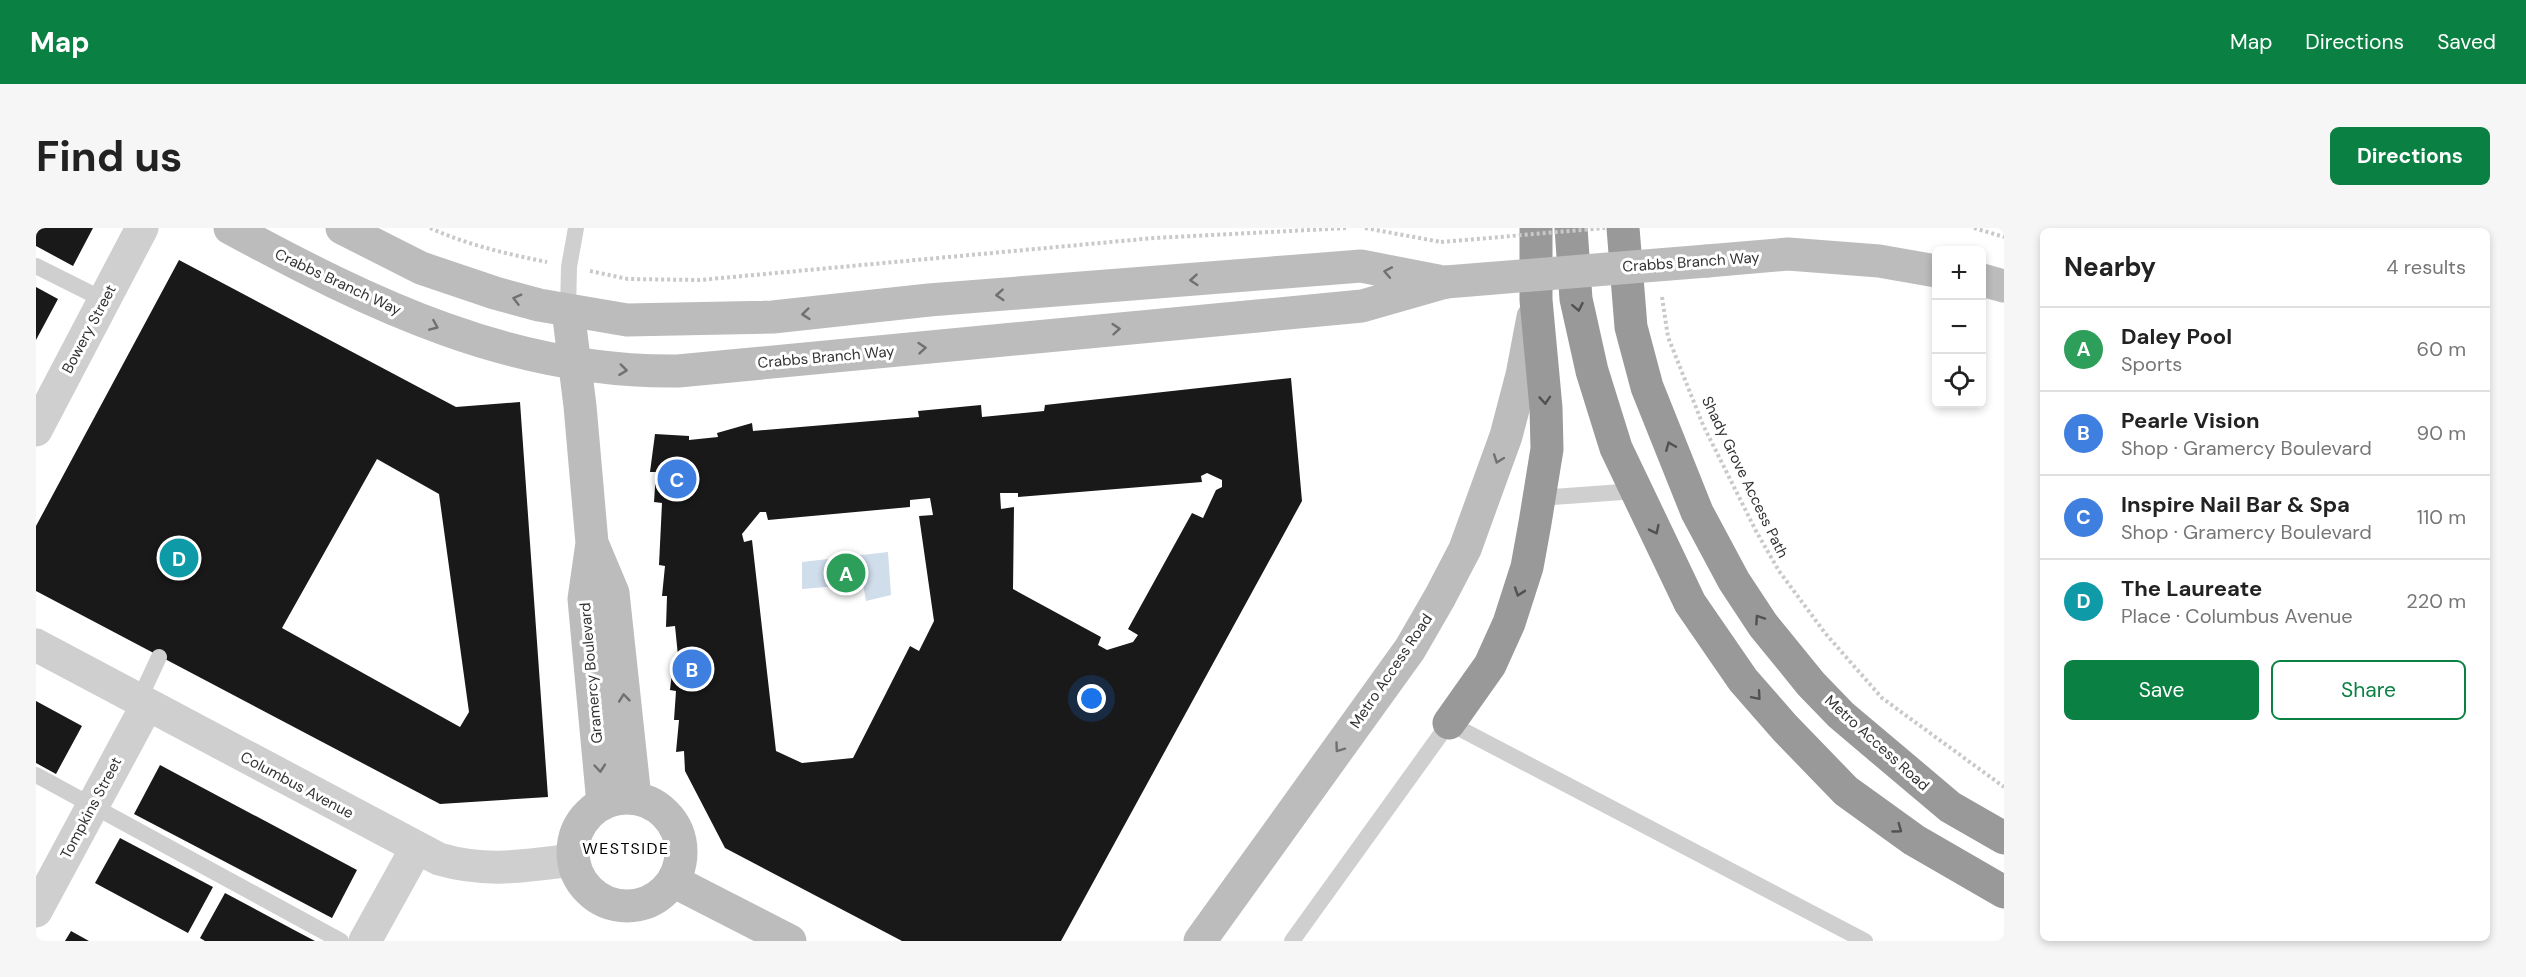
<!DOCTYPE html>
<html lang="en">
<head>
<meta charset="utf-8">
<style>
	:root { --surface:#fff; --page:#f6f6f6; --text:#222; --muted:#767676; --line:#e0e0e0; --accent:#0b8043 }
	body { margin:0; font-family:"DM Sans",sans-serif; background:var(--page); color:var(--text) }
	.controls { position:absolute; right:18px; top:18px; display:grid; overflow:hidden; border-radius:9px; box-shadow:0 3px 9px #0003 }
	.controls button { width:54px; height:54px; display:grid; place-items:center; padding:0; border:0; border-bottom:2px solid var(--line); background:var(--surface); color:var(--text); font:30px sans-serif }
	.you { position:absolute; left:1056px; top:471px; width:21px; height:21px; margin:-15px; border:4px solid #fff; border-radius:50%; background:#1a73e8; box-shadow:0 0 0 9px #1a73e833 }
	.badge { display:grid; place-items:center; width:39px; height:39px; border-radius:50%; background:var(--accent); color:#fff; font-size:20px; font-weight:700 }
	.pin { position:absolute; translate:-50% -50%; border:3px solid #fff; box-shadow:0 2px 6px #0006 }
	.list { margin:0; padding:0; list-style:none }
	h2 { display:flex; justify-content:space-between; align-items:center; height:78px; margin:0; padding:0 24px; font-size:26px }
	h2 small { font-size:20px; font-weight:400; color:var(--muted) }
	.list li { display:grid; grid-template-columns:39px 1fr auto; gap:18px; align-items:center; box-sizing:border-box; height:84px; padding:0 24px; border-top:2px solid var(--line) }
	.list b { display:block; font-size:22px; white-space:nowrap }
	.list p { margin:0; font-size:20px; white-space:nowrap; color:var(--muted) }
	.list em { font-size:20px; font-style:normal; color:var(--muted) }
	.actions { display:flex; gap:12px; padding:18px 24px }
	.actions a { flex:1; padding:14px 0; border:2px solid var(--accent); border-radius:9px; text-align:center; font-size:21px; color:var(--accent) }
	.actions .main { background:var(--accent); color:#fff }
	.icon { flex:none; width:33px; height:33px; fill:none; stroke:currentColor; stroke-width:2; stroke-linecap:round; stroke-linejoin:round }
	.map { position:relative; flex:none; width:1968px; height:713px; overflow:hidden; border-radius:9px }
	header { display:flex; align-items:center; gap:36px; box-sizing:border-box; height:84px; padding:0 30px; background:var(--accent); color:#fff }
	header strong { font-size:28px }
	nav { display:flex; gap:33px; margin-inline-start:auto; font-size:21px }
	.intro { display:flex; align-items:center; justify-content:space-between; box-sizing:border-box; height:144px; padding:0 36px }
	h1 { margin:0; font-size:42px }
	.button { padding:15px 27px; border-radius:9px; background:var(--accent); color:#fff; font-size:21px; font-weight:700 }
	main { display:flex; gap:36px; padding:0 36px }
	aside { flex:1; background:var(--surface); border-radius:9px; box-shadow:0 3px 9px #0003 }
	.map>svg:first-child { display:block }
	.water { fill:#d0ddeb }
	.building { fill:#191919; fill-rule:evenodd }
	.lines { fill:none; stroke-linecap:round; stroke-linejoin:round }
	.path { stroke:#c9c9c9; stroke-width:4; stroke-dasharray:3 3; stroke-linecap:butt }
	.lane { stroke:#cfcfcf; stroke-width:16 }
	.street { stroke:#cfcfcf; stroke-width:33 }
	.secondary { stroke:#bcbcbc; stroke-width:33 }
	.highway { stroke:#999; stroke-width:33 }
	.path-bridge { stroke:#c9c9c9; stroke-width:4; stroke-dasharray:3 3; stroke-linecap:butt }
	.secondary-bridge { stroke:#bcbcbc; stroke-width:33 }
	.oneway { stroke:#707070 }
	.oneway2 { stroke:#515151 }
	.labels { text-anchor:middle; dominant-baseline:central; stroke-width:6; stroke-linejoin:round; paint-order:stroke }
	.street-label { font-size:15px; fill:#323232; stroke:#fff }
	.neighbourhood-label { font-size:16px; letter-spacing:1.5px; fill:#000; stroke:#fff }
</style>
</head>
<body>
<header>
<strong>Map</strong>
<nav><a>Map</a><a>Directions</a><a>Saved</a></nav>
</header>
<div class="intro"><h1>Find us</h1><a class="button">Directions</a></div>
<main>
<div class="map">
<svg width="1968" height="713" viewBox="0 0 1968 713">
	<rect width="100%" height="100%" fill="#fff"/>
	<path class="water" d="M852,324L855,367L830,373L827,356L766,361V334Z"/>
	<path class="building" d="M0,0H57L37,38L0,18Z
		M143,32L420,179L484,174L512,569L404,576L0,363V298ZM341,231L403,266L433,484L424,499L246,400Z
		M0,59L22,71L0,112Z
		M1255,150L1266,273L1025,713H866L689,620L649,543L648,523L640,524L643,492H638L640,463L634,462L638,427L642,428L639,398L630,399L631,368H626L629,338L623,337L626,275L618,274L620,244H614L619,206L653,208V212L682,209L681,205L716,195L717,203L883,189L882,183L945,177L946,189L1008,183L1009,177ZM1171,245L1186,252V259L1180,262L1167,290L1156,285L1092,401L1102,407L1097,414L1071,422L1062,417L1065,409L977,361L978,279L965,281L964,265H982V269L1166,254L1165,248ZM894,270L897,287L883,288L898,393L883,423L874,418L817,530L766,535L740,523L716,312L708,314L706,306L724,284H730L732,292L874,279V272Z
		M0,473L46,498L20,546L0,535Z
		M124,537L321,642L296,690L98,586Z
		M84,610L177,659L152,705L59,655Z
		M189,665L260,703L279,713H169L164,710Z
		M35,703L53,713H29Z"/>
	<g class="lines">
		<path class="path" d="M394,0C432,17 471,26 511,34
			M1329,0L1405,14
			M1938,0L1968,9
			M554,43L592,51L664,52L1118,10L1312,0
			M1626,69L1632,109L1667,197L1720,303L1743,343L1789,405L1846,470L1968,559"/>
		<path class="lane" d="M0,38L68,72
			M532,82L533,39L540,0
			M1503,270L1600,263
			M103,472L123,429
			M0,547L305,713
			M1256,713L1413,495L1829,713"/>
		<path class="street" d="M0,202L106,0
			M0,417L403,631C451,645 489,638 537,632
			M0,683L111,477
			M329,713L380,621"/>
		<path class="secondary" d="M194,0C336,77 476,145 642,143L1326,78L1410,54
			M306,0L385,40L459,65L503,77L591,92L737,89L893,72L1325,38L1402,53
			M1671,33L1752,26L1843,33L1900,43
			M1946,52L1968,58
			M532,82L544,178L556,315L548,371L567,576
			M556,315L577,365L599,570
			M537 624a54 54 0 1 1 108 0a54 54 0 1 1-108 0Z
			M637,653L754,713
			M1164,713L1374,421L1404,369L1429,321L1470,208L1486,147L1497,89"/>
		<path class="highway" d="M1535,0L1540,71L1556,143L1580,220L1654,375L1707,452L1749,500L1810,563L1878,612L1968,664
			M1587,0L1595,99L1611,159L1661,284L1698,353L1727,397L1775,456L1805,487L1914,579L1968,610
			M1413,495L1454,437L1473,395L1491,339L1499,295L1511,221L1510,180L1500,72V0"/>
		<path class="path-bridge" d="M1405,14L1569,0"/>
		<path class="secondary-bridge" d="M1410,54L1671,33"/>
	</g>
	<defs><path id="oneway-chevron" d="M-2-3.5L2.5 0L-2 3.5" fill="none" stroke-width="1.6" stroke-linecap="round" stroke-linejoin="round" transform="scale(1.5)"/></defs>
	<g class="oneway">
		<use href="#oneway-chevron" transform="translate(1352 44) rotate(-169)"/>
		<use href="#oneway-chevron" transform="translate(1158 52) rotate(176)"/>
		<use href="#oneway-chevron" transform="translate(964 67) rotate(176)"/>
		<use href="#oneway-chevron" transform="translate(481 71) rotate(-165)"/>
		<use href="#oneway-chevron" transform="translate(770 86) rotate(174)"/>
		<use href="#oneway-chevron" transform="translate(398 98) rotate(23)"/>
		<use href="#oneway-chevron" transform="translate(1080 101) rotate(-5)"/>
		<use href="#oneway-chevron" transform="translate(886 120) rotate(-5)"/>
		<use href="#oneway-chevron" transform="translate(587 142) rotate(7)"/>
		<use href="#oneway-chevron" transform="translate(1462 231) rotate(110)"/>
		<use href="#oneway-chevron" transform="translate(588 470) rotate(-96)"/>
		<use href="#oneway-chevron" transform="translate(1303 520) rotate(126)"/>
		<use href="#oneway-chevron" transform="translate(564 540) rotate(85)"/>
	</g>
	<g class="oneway2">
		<use href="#oneway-chevron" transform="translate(1542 79) rotate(79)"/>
		<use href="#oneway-chevron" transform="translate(1509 172) rotate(86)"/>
		<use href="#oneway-chevron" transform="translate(1634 218) rotate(-112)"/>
		<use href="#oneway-chevron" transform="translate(1619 302) rotate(64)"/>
		<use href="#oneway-chevron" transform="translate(1483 364) rotate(109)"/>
		<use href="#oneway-chevron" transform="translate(1723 391) rotate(-124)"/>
		<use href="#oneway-chevron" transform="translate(1721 468) rotate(49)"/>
		<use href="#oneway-chevron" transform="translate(1862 601) rotate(36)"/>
	</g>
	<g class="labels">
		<g class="street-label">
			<text transform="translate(1655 34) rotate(-4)">Crabbs Branch Way</text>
			<text transform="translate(302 54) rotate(25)">Crabbs Branch Way</text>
			<text transform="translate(53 101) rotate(-62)">Bowery Street</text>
			<text transform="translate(790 129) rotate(-5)">Crabbs Branch Way</text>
			<text transform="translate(1709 249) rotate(64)">Shady Grove Access Path</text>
			<text transform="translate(1355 443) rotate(-56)">Metro Access Road</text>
			<text transform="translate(555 445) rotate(-95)">Gramercy Boulevard</text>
			<text transform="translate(1841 515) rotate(42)">Metro Access Road</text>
			<text transform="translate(261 557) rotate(28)">Columbus Avenue</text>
			<text transform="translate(55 580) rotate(-62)">Tompkins Street</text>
		</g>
		<g class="neighbourhood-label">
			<text x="590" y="620">WESTSIDE</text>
		</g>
	</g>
</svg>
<div class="controls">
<button>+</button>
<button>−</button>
<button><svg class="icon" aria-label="locate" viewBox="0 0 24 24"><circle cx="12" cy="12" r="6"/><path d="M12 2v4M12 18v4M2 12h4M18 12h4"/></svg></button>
</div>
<div class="you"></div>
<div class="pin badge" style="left:810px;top:345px;background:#2e9e5b">A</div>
<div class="pin badge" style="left:656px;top:441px;background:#3f7fe0">B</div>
<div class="pin badge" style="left:641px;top:251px;background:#3f7fe0">C</div>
<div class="pin badge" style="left:143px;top:330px;background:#0f9aa8">D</div>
</div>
<aside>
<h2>Nearby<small>4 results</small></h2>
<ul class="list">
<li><span class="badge" style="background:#2e9e5b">A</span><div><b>Daley Pool</b><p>Sports</p></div><em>60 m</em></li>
<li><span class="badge" style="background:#3f7fe0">B</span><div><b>Pearle Vision</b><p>Shop · Gramercy Boulevard</p></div><em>90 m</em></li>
<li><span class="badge" style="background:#3f7fe0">C</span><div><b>Inspire Nail Bar &amp; Spa</b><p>Shop · Gramercy Boulevard</p></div><em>110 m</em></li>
<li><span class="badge" style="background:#0f9aa8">D</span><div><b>The Laureate</b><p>Place · Columbus Avenue</p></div><em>220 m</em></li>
</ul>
<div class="actions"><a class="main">Save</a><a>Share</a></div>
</aside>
</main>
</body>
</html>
